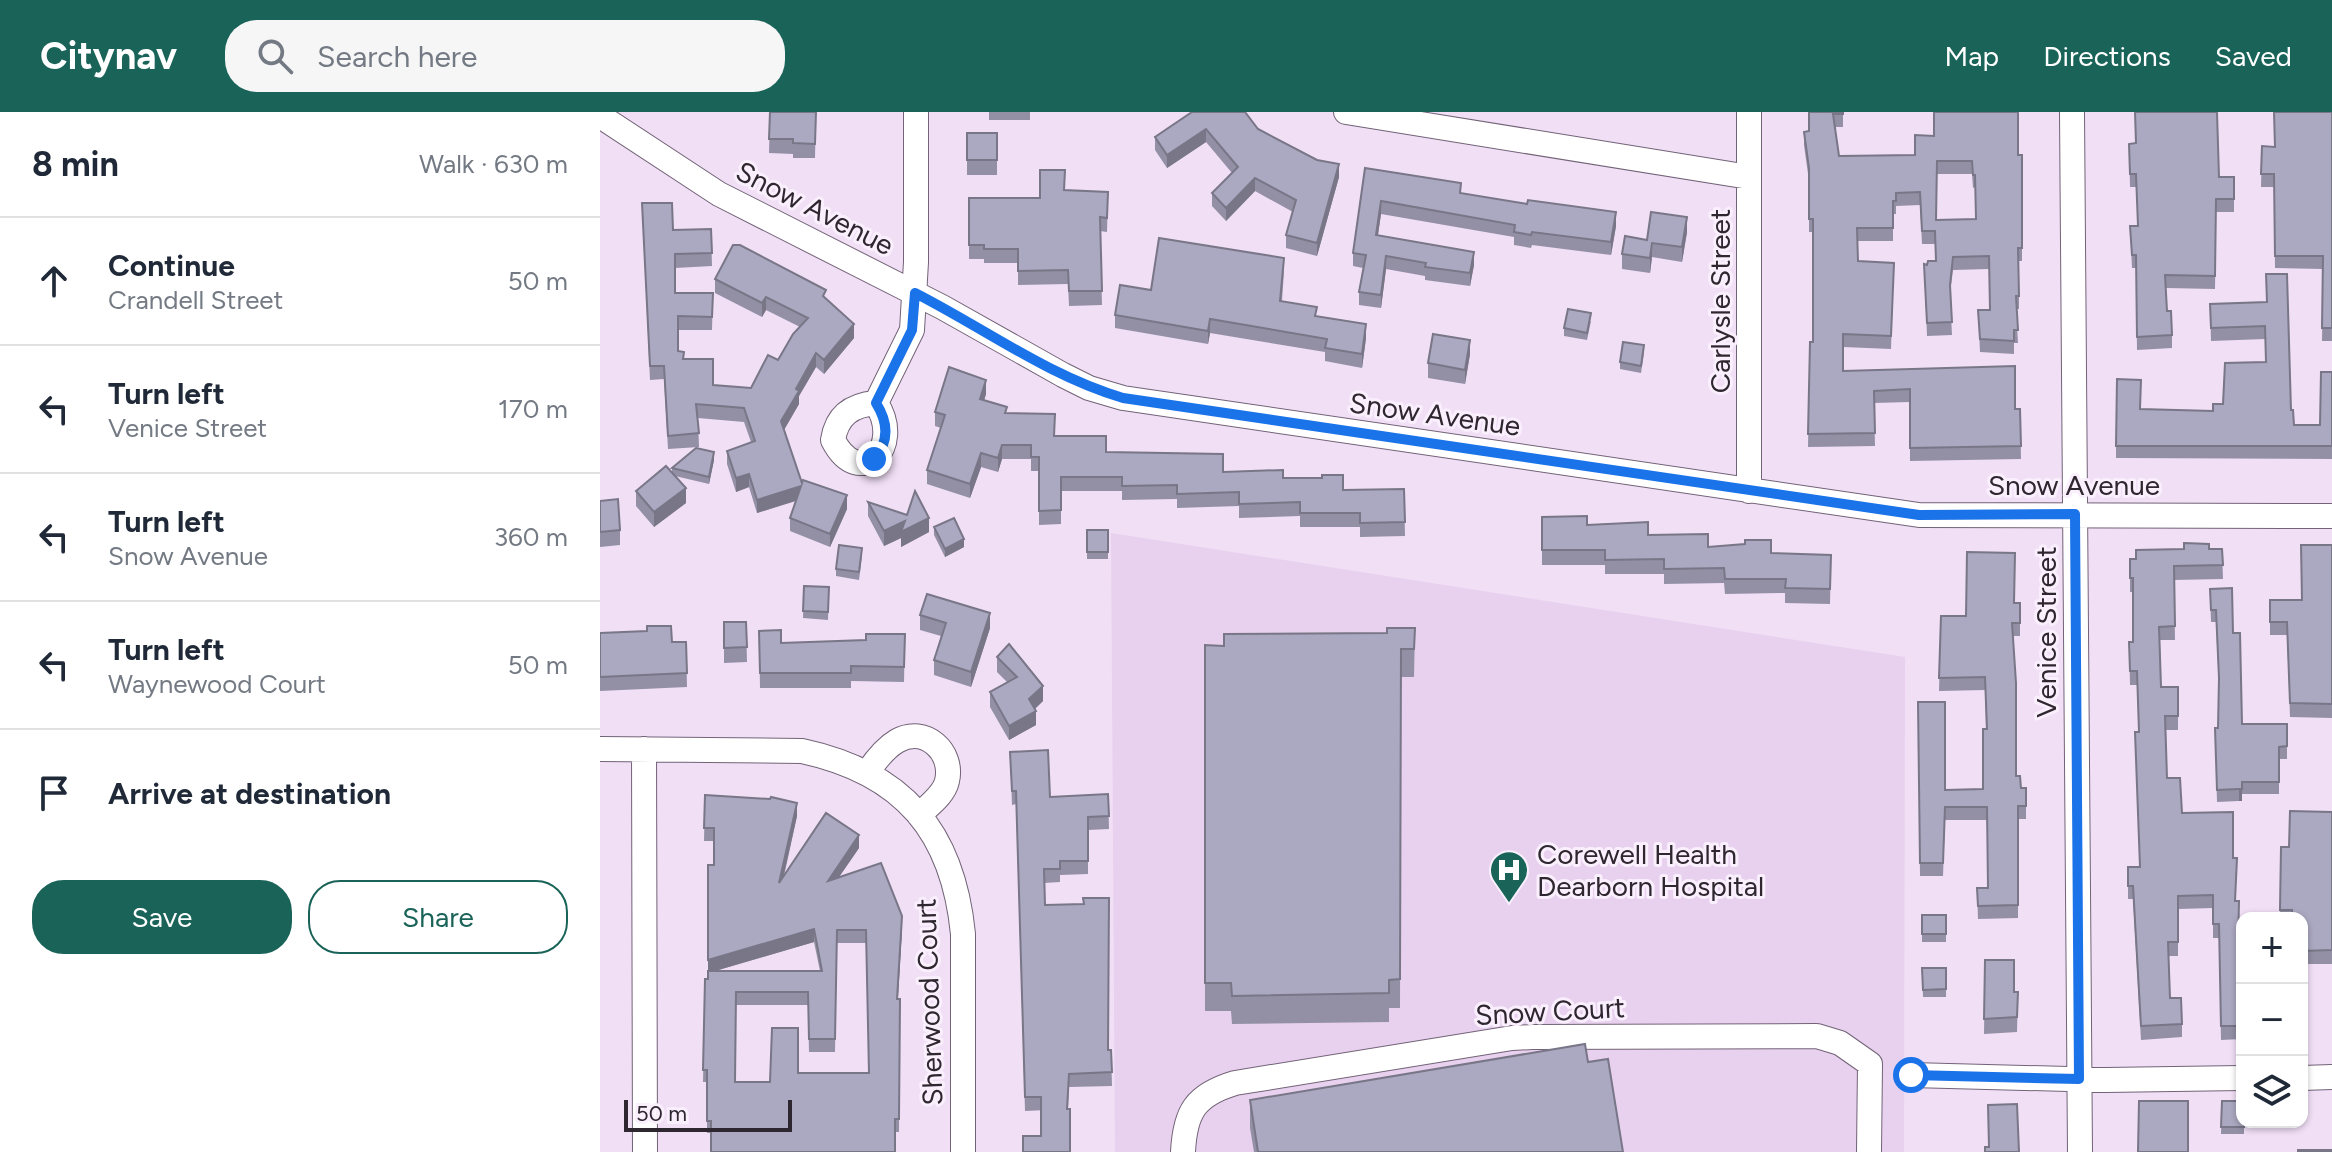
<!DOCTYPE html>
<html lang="en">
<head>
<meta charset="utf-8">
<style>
	:root { --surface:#fff; --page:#f6f6f7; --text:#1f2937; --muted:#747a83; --line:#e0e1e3; --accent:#1a6358 }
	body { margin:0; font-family:Figtree,sans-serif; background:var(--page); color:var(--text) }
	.controls { position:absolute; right:24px; bottom:24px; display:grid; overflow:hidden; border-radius:16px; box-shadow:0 2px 6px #0004 }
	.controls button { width:72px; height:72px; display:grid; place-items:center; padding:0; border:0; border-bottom:2px solid var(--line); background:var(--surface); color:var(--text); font:40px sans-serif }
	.scale { position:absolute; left:24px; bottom:20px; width:168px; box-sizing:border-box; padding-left:8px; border:4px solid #2e2730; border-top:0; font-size:22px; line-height:28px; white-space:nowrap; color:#2e2730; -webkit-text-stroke:6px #faeffd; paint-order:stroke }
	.stop { position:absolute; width:24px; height:24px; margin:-18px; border:6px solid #1a73e8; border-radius:50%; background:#fff }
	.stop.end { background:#1a73e8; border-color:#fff; box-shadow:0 2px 8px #0008 }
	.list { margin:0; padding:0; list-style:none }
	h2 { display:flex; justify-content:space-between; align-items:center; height:104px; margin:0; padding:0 32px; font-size:34px }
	h2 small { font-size:26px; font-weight:400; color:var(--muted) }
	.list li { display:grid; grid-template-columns:52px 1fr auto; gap:24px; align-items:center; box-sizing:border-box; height:128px; padding:0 32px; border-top:2px solid var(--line) }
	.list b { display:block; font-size:30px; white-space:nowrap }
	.list p { margin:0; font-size:26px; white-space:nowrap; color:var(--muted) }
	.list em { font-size:26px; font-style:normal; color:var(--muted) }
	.actions { display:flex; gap:16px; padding:24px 32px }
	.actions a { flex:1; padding:18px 0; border:2px solid var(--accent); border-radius:32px; text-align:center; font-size:28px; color:var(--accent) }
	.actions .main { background:var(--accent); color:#fff }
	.icon { flex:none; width:44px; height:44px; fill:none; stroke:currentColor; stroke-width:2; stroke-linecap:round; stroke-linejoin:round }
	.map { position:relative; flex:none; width:1732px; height:1040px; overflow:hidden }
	header { display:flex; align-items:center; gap:48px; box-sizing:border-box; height:112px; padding:0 40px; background:var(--accent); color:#fff }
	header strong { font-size:38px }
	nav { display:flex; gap:44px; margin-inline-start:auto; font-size:28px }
	.search { width:560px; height:72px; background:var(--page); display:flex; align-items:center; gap:20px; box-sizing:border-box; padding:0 28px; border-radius:32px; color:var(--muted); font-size:30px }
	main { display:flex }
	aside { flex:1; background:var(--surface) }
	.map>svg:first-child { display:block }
	.built { fill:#e8d1ee }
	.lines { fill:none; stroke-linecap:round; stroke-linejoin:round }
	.minor-casing { stroke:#726377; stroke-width:26 }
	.minor { stroke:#fff; stroke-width:24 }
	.wall { fill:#9390a6; fill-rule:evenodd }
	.shaded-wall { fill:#787687 }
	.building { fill:#aba8c1; stroke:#787687; stroke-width:2; fill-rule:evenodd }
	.route { stroke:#1a73e8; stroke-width:10 }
	.labels { text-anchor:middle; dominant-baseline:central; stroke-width:6; stroke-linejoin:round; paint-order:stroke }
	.street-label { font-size:28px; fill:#2e2730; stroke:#faeffd }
	.poi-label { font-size:28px; fill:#2e2730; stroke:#faeffd; text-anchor:start }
</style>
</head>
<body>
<header>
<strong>Citynav</strong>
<div class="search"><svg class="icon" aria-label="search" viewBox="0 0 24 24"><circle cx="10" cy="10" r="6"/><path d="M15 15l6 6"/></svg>Search here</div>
<nav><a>Map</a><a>Directions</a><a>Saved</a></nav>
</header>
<main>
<aside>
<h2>8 min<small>Walk · 630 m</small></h2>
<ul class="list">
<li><svg class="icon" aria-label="ahead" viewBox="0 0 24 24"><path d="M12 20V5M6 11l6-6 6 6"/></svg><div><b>Continue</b><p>Crandell Street</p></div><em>50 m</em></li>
<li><svg class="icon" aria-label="left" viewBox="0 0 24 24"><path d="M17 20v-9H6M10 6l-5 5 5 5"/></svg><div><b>Turn left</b><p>Venice Street</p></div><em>170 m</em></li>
<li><svg class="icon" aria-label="left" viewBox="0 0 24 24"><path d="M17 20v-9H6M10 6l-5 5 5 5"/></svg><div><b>Turn left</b><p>Snow Avenue</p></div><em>360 m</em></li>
<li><svg class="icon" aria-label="left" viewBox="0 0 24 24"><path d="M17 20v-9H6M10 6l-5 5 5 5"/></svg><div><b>Turn left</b><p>Waynewood Court</p></div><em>50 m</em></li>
<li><svg class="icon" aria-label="arrive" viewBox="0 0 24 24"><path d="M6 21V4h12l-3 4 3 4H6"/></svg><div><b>Arrive at destination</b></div></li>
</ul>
<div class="actions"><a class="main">Save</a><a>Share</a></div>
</aside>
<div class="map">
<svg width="1732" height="1040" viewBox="0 0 1732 1040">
	<rect width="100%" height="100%" fill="#f1dff6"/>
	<path class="built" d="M511,421L1305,545L1304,1040H515Z"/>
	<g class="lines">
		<defs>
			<path id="minor" d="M746,0L1149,65
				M1149,0V379
				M1472,0L1480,1040
				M0,4L119,82L342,195L463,263L489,276L523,286L1319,403L1732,404
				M276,291L312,218L316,150V0
				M276,291C305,336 259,379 233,328C237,303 252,293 276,291Z
				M0,637L202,639C304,661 353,720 363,822V1040
				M44,637L45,1040
				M267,661C275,649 285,636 297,629C325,613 354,640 347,669C344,683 328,694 319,703
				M1311,963L1505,968L1642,966
				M1702,966L1732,965
				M583,1040C585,1000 595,983 635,971L912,926L933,925L1217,924L1240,931L1270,952L1269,1040"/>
		</defs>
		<use href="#minor" class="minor-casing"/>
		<use href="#minor" class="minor"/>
	</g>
	<path class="wall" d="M170,0H216L215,46H193V42L169,41Z
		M389,0H430V8H389Z
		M591,0H645L658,17L739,65L717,144L686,136V123L693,100L655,79L626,109L612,94V81L632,61L606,30L567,56L555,38V25Z
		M1209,0H1243V15H1235L1239,44L1422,43V149H1419V197H1416L1418,231H1414V242L1380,240L1378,198H1390L1389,157L1353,158L1350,182L1352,223L1327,224L1324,152L1327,153L1336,149L1335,132H1322L1320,93L1296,94V102H1293V129H1258V149L1294,151L1291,237L1243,235V259L1415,297H1420L1421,347L1310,349V290L1274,291L1275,334L1208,335L1210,230H1213V120H1209V69L1204,33V20L1209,19ZM1337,62H1372L1373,76L1375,75L1376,107L1336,108Z
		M1732,0V229H1722L1723,157L1675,156L1674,75H1661L1662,34L1675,35Z
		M367,21H397V63H367Z
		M1529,32L1619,65H1634V100H1616L1615,177L1566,176L1567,199L1572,223V236L1537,238L1536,156H1532L1530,114H1538L1536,75H1530Z
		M765,56L861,81L1016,114L1011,143L932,133L931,136L914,133V125L781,102L778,123L874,153L870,174L825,168V164L786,157L781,196L759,193V180L763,156L753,154V141Z
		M465,78L508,80L507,120L500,119L502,193L469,194L468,172L418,173V151H384V147H369V86H440Z
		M42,91L73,118L111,117L112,154L75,156V181H113L112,218H78V240L84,247L113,273L151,276L178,248L200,215L166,198L162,205L115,181V167L226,187L254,226L224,262L216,255L199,284V292L184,318L202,371L247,397L230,435L190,419V406L196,389L157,401L149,375L136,380L127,352V339L151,330L144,310L98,306L99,335L68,337L64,267L50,268Z
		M1087,120L1082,150L1052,145L1050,161L1022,157V142L1047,128Z
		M684,159L682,189L766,226L762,256L725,249V240L610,221L608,232L515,216V203L551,178Z
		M1667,190L1694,313H1720L1732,260V347L1516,346V334L1540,297L1613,299L1623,292L1665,250V227L1611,229L1610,192Z
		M991,209L987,228L964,224V216Z
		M1044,241L1041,261L1020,257V250Z
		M870,242L865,272L828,266V251Z
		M386,282L384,288L407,302L455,324L506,340L623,360L683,366L743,378L804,377L805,424L760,425V415H700V404L639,406V394L577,396V387L522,388V379H461V412L439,413V359H431V347H402L398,360L381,355L370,386L327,372V358L341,316L335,314V300Z
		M114,348L109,372L75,364L86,391L54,415L36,394V379L72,360V356Z
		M0,389L20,418V433L0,435Z
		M268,390L329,420L301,435V426L284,434L268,404Z
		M942,405L1108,435L1171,441L1231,443L1230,492L1185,491V481L1125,482L1124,471L1064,472V462H1005V453H942Z
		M334,415L364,435L345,445L334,423Z
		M487,418H508V447H487Z
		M1732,433V606L1690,605L1687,523H1670V488H1702Z
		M1609,437H1622L1623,467L1574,468L1575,528H1560L1561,575H1578V618H1566L1567,666L1582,701L1633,746L1638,835H1642V927L1621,928L1619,826H1613V796L1578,797V844H1568L1570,886L1582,912V925L1541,928L1533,787H1528V755H1540L1539,620L1537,573H1530L1529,530H1533V480H1530V447Z
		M262,444L259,468L236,464V457Z
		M204,474L229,475L228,508L203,506Z
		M1610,477L1633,521L1642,612H1687V647H1679V682H1642V689H1639L1617,690L1615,616H1618L1619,577L1616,510H1611Z
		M1414,491H1420V524H1413L1416,664L1426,694V707H1418V806L1378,807L1377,776H1388L1387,708H1345L1343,764H1320L1318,590L1345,678L1383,677L1386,617L1385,578L1339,579L1341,504H1366Z
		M320,503L390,516L371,575L334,563V548L341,524L320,518Z
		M124,510H146L147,550L124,551Z
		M815,516L814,565H801L800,896H789V910L632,912L631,899H605V533L624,534L787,521Z
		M159,519L181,531L266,528L305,522L304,570L251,569V576H160Z
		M0,521L72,530H86L87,575L0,579Z
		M397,545L443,589L435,597L436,613L409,628L390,595V580L407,570L397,560Z
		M410,640L450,685L508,682L509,717L488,718V762L460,763V770L444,771L445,793L508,938H511L512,974L469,975L468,997L425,999L416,692L412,693Z
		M105,683L197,704L184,764L259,736L239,765L302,817L298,887H300L299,1020L107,1021V970H103L105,867H108L114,753V729H104ZM214,830L220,859H115ZM237,831H266L269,961H198L170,970H135L136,893H208L209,940H235Z
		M1732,700V852H1702V806H1680L1681,735H1689Z
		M1322,803H1346V830H1322Z
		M1385,848L1414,880H1418L1417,920L1384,922Z
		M1322,856H1346V885H1323Z
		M988,950L1023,1040H654L650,1016V988Z
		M1622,989L1642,1010H1689V1015H1644V1022H1621Z"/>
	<path class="shaded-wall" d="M606,17V30L567,56V43Z
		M739,52V65L717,144V131Z
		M655,66V79L626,109V96Z
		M781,89V102L776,136V123Z
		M1016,100V114L1011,143V130Z
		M1087,105V120L1082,150V135Z
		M1052,131V145L1050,161V146Z
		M874,140V153L870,174V161Z
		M786,144V157L781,196V183Z
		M166,185V198L162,205V191Z
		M610,207V221L608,232V219Z
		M254,212V226L224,262V248Z
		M766,212V226L762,256V242Z
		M870,228V242L865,272V258Z
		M216,241V255L199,284V292L181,323V309L196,277Z
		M386,268V282L380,301V287Z
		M402,333V347L398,360V346Z
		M114,340V348L109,372V365Z
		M381,341V355L370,386V372Z
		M149,362V375L136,380V366Z
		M201,374V387L157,401V388Z
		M86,376V391L54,415V400Z
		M247,383V397L230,435V422Z
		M329,406V420L301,435V426L284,434V419L305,409Z
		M364,427V435L345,445V437Z
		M390,501V516L371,575V560Z
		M443,574V589L429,602V587Z
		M436,599V613L409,628V614Z
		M1639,677H1642V689H1639Z
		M197,691V704L179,784V771Z
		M259,723V736L228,781V769Z
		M302,804V817L297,899V887Z
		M214,817V830L108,861V848Z"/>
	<path class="building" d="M170,0H216L215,32L193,31V27H169Z
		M592,0H645L658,17L717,48L739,52L717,131L686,123L696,88L655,66L626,96L612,81L638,55L606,17L567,43L555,25Z
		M1209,0H1243V2H1233L1239,44L1315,43V23L1334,24V0H1418V43H1422V136H1418L1419,184H1416L1418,218H1414V229L1380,227L1378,198H1390L1389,144L1353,145L1350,173L1352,210L1327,211L1324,152L1327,153L1328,149H1336L1335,119H1322L1320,80L1296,81V89H1293V116H1257L1258,149L1294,151L1291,224L1243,222V259L1415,254V297H1420L1421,334L1310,336V277L1274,279L1275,321L1208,322L1210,230H1213V107H1209V56L1204,20L1209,19ZM1337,49H1372L1373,63H1375L1376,107L1336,108Z
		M1535,0H1617L1619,65H1634V87H1616L1615,164L1565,163L1567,199H1571L1572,223L1537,225L1536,143H1532L1530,114H1538L1536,62H1530L1529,32L1536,31Z
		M1674,0H1732V216H1722L1723,144H1675L1674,62H1661L1662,34L1675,35Z
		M367,21H397V48H367Z
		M765,56L861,71L860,81L927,92L928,88L1016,100L1011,130L932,120L931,123L914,120L915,113L781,89L776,123L874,140L870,161L825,155L826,151L786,144L781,183L759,180L766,143L753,141Z
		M440,58H465L464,78L508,80L507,106L500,105L502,179H469L468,158L418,159V137H384V133H369V86H440Z
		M42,91H72L73,118L111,117L112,141L75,142V181H113L112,205L78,204V239L84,240L83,247H113V273L151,276L168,243L178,248L193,222L208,206L166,185L162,191L115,167L133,133H140L226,178L223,184L254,212L224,248L216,241L196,277L199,279L181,309L202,371L203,368L247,383L230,422L190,406L201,374L157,388L149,362L136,366L127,339L155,329L144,296L96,292L99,321L68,324L64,254H50Z
		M1051,100L1087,105L1082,135L1052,131L1050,146L1022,142L1025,124L1047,128Z
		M559,126L684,146L680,189L717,195L715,204L766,212L762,242L725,236L727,227L610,207L608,219L515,203L520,173L551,178Z
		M1666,162H1687L1691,298H1693L1694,313H1720L1721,260H1732V334H1516L1517,267L1541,268L1540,297L1613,299V292H1623L1625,251L1666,250L1665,214L1611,216L1610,192L1667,190Z
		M968,197L991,201L987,221L964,216Z
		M833,222L870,228L865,258L828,251Z
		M1023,230L1044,233L1041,254L1020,250Z
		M349,255L386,268L380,287L407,295L405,301L455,302L454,324H506V340L623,342V360L683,358V366H722V363H743V378L804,377L805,410L760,411V401H700V390L639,392V380L577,382V373L522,374V365H461V398L439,399V345H431V333H402L398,346L381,341L370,372L327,358L345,303L335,300Z
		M96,336L114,340L109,365L72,356Z
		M66,354L86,376L54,400L36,379Z
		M315,379L329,406L301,420L305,409L284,419L268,390L307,403Z
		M18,387L20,418L0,420V389Z
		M987,404V413L1048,410V423L1108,422V435L1145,432V428H1171V441L1231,443L1230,477L1185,476L1186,467H1125L1124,456L1064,457V447L1005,448V438H942V405Z
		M354,406L364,427L345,437L334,415Z
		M487,418H508V440H487Z
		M1584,431L1609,432V437H1622L1623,453L1574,454L1575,514L1559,515L1561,575H1578V604H1565L1567,666H1580L1582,701L1633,700V746H1637L1635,789H1639L1638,835H1642V914H1621L1619,812H1613V783L1578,784V830H1568L1570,886H1581L1582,912L1541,914L1533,774H1528V755H1540L1535,620H1539L1537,559H1530L1529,530H1533V466H1530V447H1536V438L1584,437Z
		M239,433L262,436L259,460L236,457Z
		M1701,433H1732V592L1690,591L1687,510H1670V488H1702Z
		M1367,440L1415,441L1414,491H1420V511H1412L1416,571V664H1420L1421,676H1426V694H1418V793L1378,794L1377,776H1388L1387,695H1345L1343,751H1320L1318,590H1345V678L1383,677V617H1387L1385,565L1339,566L1341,504H1366Z
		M204,474L229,475L228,500L203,499Z
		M1632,476L1633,521H1640L1642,612H1687V634L1679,635V670H1642V677H1639L1617,678L1615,616H1618L1619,566L1616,498H1611L1610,477Z
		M327,482L390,501L371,560L334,548L346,511L320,503Z
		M124,510H146L147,535L124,536Z
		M47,514H71L72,530H86L87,561L0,565V521L47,519Z
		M787,516H815L814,537H801L800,867L789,868V881L632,884L631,871H605V533L624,534V522L787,521Z
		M181,518V531L266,528V522H305L304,555L251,554V561H160L159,519Z
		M409,532L443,574L429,587L436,599L409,614L390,580L417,565L397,545Z
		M448,638L450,685L508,682L509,704L488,705V749H460V757H444L445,793L484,792L483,786H509L508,938H511L512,960L469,962L467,997H470V1040H423V1024H441V985H425L416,679H412L410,640Z
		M105,683L170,687L171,685L197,691L179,771L226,701L259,723L228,769L281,751L302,804L297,887H300L299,1007H295V1040H111V1009H107V958H103L105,867H108V859H222L214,817L108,848V753H114V716H104ZM237,818H266L269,961H198V916H172L170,970H135L136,880H208L209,927H235Z
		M1690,699L1732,700V838L1702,839V806H1692V798H1680L1681,735H1689Z
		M1322,803H1346V822H1322Z
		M1385,848H1414V880H1418L1417,905L1384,907Z
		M1322,856H1346V877L1323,878Z
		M985,932L988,950L1008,947L1023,1040H658L650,988Z
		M1539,989H1588V1040H1538Z
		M1622,989H1642V1010H1644V1015H1621Z
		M1417,992L1419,1040H1385V1035H1389L1388,993Z
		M1698,1038H1732V1040H1698Z"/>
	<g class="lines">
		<path class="route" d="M274,347C290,329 288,310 276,291L312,218L315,181C384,216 448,264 523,286L1319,403L1475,402L1479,967L1311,963"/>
	</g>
	<defs>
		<symbol id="hospital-pin" viewBox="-11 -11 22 30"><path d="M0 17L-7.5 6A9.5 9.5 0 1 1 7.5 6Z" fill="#1a6358" stroke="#faeffd"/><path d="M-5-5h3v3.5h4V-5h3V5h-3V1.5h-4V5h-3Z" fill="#fff"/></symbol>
	</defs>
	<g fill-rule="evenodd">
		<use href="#hospital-pin" x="887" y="736" width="44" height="60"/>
	</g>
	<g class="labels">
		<g class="street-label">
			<text transform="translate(215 96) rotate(27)">Snow Avenue</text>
			<text transform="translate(1120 189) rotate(-90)">Carlysle Street</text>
			<text transform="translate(835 302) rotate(8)">Snow Avenue</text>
			<text x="1474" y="373">Snow Avenue</text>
			<text transform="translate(1446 520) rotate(-90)">Venice Street</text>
			<text transform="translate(329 890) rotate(-92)">Sherwood Court</text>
			<text transform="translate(950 899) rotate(-3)">Snow Court</text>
		</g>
		<g class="poi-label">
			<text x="937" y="742">Corewell Health<tspan x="937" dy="32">Dearborn Hospital</tspan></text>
		</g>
	</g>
</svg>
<div class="controls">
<button>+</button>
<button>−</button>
<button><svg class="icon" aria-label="layers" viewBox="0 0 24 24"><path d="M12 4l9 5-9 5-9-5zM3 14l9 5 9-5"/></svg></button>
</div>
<div class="scale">50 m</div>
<div class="stop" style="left:1311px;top:963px"></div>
<div class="stop end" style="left:274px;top:347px"></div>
</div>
</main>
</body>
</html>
